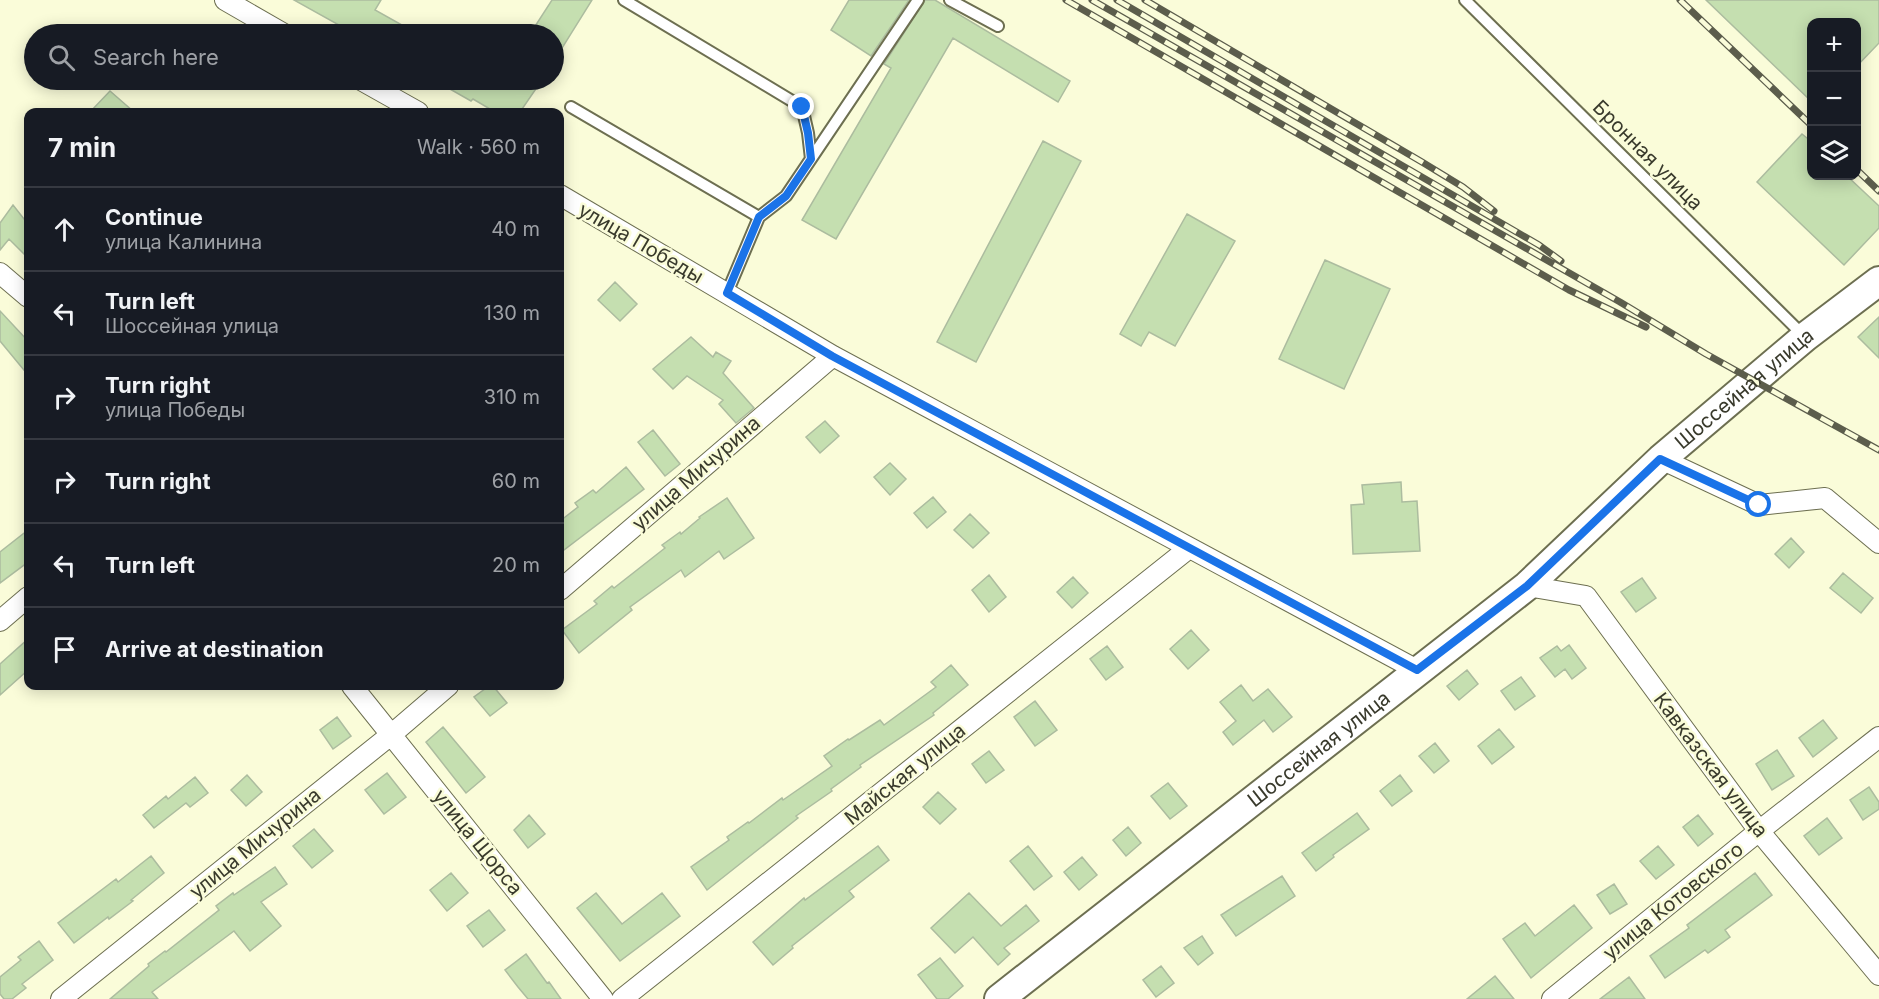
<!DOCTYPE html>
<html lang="en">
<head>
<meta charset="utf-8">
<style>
	:root { --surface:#171b24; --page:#242831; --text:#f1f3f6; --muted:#9ea1a6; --line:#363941 }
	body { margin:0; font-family:Inter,sans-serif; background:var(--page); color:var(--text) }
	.controls { position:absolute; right:18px; top:18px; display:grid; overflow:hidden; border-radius:12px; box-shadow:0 3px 15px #0003 }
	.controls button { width:54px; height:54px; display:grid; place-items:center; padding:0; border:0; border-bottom:2px solid var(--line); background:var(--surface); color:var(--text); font:30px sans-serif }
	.stop { position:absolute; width:18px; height:18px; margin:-14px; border:4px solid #1a73e8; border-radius:50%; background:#fff }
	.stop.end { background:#1a73e8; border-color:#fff; box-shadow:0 2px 6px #0008 }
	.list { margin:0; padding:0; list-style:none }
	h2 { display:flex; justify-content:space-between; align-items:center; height:78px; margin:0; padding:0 24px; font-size:26px }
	h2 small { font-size:20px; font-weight:400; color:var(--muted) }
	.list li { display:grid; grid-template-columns:39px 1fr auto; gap:18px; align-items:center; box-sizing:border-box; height:84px; padding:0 24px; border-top:2px solid var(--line) }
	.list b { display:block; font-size:22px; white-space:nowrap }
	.list p { margin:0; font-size:20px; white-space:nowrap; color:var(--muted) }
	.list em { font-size:20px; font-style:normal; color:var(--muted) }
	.icon { flex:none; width:33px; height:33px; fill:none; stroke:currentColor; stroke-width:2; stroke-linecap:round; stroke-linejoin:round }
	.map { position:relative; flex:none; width:1879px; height:999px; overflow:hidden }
	.search { position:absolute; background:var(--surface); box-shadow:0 3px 15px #0003; left:24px; top:24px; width:540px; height:66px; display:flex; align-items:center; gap:15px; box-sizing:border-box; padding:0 21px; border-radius:33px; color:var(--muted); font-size:22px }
	.panel { position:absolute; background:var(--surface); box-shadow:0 3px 15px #0003; left:24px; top:108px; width:540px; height:582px; border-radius:12px }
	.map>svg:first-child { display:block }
	.building { fill:#c5dfb0; stroke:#acbc9f; stroke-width:1.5 }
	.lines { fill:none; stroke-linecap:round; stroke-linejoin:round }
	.service-casing { stroke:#6d6f51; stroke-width:14 }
	.minor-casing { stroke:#6d6f51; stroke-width:22 }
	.secondary-casing { stroke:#6d6f51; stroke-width:32 }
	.service { stroke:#fff; stroke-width:10 }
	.minor { stroke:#fff; stroke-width:20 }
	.secondary { stroke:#fff; stroke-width:28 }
	.rail-casing { stroke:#5c5d4c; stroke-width:7 }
	.rail { stroke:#fafcd9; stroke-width:4.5; stroke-dasharray:14; stroke-linecap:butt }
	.route { stroke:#1a73e8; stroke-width:8 }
	.labels { text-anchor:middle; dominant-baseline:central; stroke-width:5; stroke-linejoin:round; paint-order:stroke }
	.street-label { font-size:20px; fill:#393a2c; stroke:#fafcd9 }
</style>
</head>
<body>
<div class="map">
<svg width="1879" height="999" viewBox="0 0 1879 999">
	<rect width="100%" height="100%" fill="#fafcd9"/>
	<path class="building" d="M294,0H381L375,10L418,34H355Z
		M552,0H592L554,61V34H530Z
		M849,0H909L871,56L831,30Z
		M925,0H935L1070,81L1058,102L953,38L836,239L802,220L891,68L884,64Z
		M1706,0H1879V43L1857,66V22H1812V102Z
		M434,80H542L520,112H495L473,99L471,101Z
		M110,91L134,112H90Z
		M1802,134L1812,142V176H1847L1879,206V228L1844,265L1757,182Z
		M1043,141L1081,161L976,362L937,342Z
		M13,205L28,224V258L9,239L0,250V223Z
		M1187,214L1235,241L1175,346L1149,332L1141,346L1120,334Z
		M1325,260L1390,289L1344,389L1279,359Z
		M615,282L637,304L620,321L598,300Z
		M0,311L28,341V375L0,341Z
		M1879,317V358L1858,337Z
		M691,337L713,357L716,352L731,361L723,373L754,408L736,423L719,404L723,400L687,376L673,389L653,369Z
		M825,421L839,436L820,453L806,437Z
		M653,430L680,464L665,476L638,442Z
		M890,463L906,479L890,495L874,477Z
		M626,467L644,489L560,553V521L578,507L575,503L593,490L596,493Z
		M1401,482L1402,502L1417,501L1420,551L1353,554L1351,505L1364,504L1362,485Z
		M933,497L946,512L927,528L914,513Z
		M727,498L754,538L724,559L719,551L685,577L681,570L630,607L632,610L579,653L562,630L597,604L594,601L612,586L614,588L665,548L662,545L680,532L681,534L700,518L699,517Z
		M970,514L989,533L973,548L954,530Z
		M28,530V562L0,583V552Z
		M1791,538L1804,552L1789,568L1775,554Z
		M1843,573L1873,598L1861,613L1830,588Z
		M989,575L1006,597L989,612L972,590Z
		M1073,577L1088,593L1072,608L1057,592Z
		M1642,578L1656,598L1636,612L1621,592Z
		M1191,630L1209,650L1188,669L1170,649Z
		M28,639V670L0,695V664Z
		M1569,645L1586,668L1572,679L1565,669L1555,677L1540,658L1557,646L1561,651Z
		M1107,646L1123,667L1106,680L1090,659Z
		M951,665L968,685L933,713L934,715L860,765L861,767L831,789L832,791L796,816L798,818L707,890L691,867L729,840L727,837L748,822L749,823L782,798L783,800L832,766L824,756L848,739L849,740L880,720L884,725L936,687L931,682Z
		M1467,670L1478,684L1459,700L1447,686Z
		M1521,677L1535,696L1515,710L1501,691Z
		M1241,685L1253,701L1268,689L1292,717L1273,732L1264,720L1233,745L1223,732L1236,721L1220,702Z
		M489,686H493L507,703L490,716L474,697Z
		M1035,701L1057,730L1035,746L1014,717Z
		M337,717L351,736L333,749L320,730Z
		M1823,720L1837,738L1813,757L1799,738Z
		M443,727L485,777L466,793L426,742Z
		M1499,729L1514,747L1492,764L1478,746Z
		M1435,743L1449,761L1434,773L1419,756Z
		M1777,750L1794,776L1772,790L1756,764Z
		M989,751L1004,770L986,783L972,764Z
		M387,773L406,797L384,814L365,790Z
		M247,775L262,792L246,806L231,790Z
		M1400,775L1412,791L1392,806L1380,791Z
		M195,777L208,793L190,807L186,803L154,828L143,815L166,796L168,799Z
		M1168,783L1187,806L1170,819L1151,796Z
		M1869,787L1879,802V809L1863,820L1850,800Z
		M938,792L956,809L940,824L923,807Z
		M1357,813L1369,829L1333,855L1334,857L1316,871L1302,853Z
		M529,815L545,834L528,848L514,830Z
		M1698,815L1713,834L1698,846L1683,827Z
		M1827,818L1842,838L1819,855L1804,836Z
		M1128,827L1141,843L1126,856L1113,840Z
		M314,829L333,851L312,868L293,846Z
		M878,846L889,860L849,891L854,897L792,946L793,948L773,965L753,942L804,898L805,900Z
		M1028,846L1052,876L1034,890L1010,861Z
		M1658,846L1674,865L1656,879L1640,861Z
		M151,856L164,873L131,900L133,901L109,919L108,917L74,943L58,923L116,879L118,882Z
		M1082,857L1097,875L1079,890L1064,872Z
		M275,867L287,884L261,902L281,926L250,951L234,931L152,992L158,999H110L149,966L148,964L165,951L166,952L219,910L216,906L233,893L234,895Z
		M451,873L468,893L447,911L430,890Z
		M1755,873L1772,895L1725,930L1730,937L1708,953L1705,950L1665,978L1650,956L1689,928L1687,925Z
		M1282,876L1295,896L1236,936L1221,915Z
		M1614,884L1627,904L1610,914L1597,895Z
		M596,893L622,924L662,893L680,916L620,961L577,908Z
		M969,893L1001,926L1026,905L1039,921L1004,948L1010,954L998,965L973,937L955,953L931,928Z
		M1574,905L1592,928L1531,978L1503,939L1525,923L1535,936Z
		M489,910L505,930L483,947L467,926Z
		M1202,936L1213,953L1198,965L1184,948Z
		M39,941L53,960L22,984L26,988L12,999H4L0,994V977L21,960L18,957Z
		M526,954L547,983L549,982L561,999H528L518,987L505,970Z
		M940,958L963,986L948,999H937L918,975Z
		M1161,966L1174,983L1156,997L1143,980Z
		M1495,976L1514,999H1467Z
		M1629,977L1645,999H1600Z"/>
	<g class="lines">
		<defs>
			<path id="service" d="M624,0L802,107L808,133L811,159
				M950,0L998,26
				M1465,0L1804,336
				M571,107L759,217
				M727,293L759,217L786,196L918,0"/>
			<path id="minor" d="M225,0L284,34
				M361,80L418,112
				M560,195L833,356L1417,670
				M0,273L28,297
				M1661,459L1759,505L1825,498L1879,543
				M1527,586L1586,596L1759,831L1879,975
				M560,590L833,356
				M0,621L28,597
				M352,686L603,999
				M61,999L392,734L448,686
				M622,999L1188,549
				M1552,999L1759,831L1879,737"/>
			<g id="secondary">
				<path id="s1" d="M999,999L1527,586L1661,459L1805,337L1879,281"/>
			</g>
		</defs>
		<use href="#service" class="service-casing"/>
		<use href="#minor" class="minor-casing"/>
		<use href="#secondary" class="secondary-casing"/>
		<use href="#service" class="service"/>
		<use href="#minor" class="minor"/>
		<use href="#secondary" class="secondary"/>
		<defs>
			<path id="rail" d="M1066,0L1569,290L1646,327
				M1092,0L1620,302L1706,354L1879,450
				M1117,0L1539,245L1561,261
				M1145,0L1422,162L1463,187L1494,211
				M1680,0L1812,126
				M1856,169L1879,191"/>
		</defs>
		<use href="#rail" class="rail-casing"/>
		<use href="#rail" class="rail"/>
	</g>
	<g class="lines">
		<path class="route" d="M802,107L808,133L811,159L786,196L759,217L727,293L832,356L1417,670L1527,586L1660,459L1759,505"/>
	</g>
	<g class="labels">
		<g class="street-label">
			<text transform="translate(1648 155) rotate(45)">Бронная улица</text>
			<text transform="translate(641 243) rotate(30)">улица Победы</text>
			<text stroke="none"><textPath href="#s1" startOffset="964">Шоссейная улица</textPath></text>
			<text transform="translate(696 473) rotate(-41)">улица Мичурина</text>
			<text stroke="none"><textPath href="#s1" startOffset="406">Шоссейная улица</textPath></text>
			<text transform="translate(1711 765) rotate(53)">Кавказская улица</text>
			<text transform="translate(905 774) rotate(-39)">Майская улица</text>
			<text transform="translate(478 842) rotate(51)">улица Щорса</text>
			<text transform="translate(255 843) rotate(-39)">улица Мичурина</text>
			<text transform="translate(1673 901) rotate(-39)">улица Котовского</text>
		</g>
	</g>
</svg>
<div class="controls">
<button>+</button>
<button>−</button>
<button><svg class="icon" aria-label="layers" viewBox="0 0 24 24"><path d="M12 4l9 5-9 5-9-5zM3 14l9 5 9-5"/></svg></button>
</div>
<div class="stop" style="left:1759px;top:505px"></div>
<div class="stop end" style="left:802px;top:107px"></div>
<div class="search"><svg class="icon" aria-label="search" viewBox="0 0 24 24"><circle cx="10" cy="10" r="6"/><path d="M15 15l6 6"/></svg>Search here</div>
<section class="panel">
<h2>7 min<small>Walk · 560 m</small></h2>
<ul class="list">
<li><svg class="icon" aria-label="ahead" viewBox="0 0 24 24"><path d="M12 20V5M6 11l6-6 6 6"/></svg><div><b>Continue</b><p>улица Калинина</p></div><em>40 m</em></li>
<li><svg class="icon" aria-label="left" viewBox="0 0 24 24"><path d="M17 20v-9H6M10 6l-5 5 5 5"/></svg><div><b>Turn left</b><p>Шоссейная улица</p></div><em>130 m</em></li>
<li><svg class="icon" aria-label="right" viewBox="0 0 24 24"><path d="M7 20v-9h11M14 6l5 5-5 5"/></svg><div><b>Turn right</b><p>улица Победы</p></div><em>310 m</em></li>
<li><svg class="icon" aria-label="right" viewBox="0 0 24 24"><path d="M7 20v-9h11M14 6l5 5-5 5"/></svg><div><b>Turn right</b></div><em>60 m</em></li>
<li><svg class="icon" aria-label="left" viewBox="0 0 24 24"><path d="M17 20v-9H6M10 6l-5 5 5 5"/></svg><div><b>Turn left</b></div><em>20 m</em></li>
<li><svg class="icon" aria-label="arrive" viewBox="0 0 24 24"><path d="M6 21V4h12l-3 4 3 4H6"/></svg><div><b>Arrive at destination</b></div></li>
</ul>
</section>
</div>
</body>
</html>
